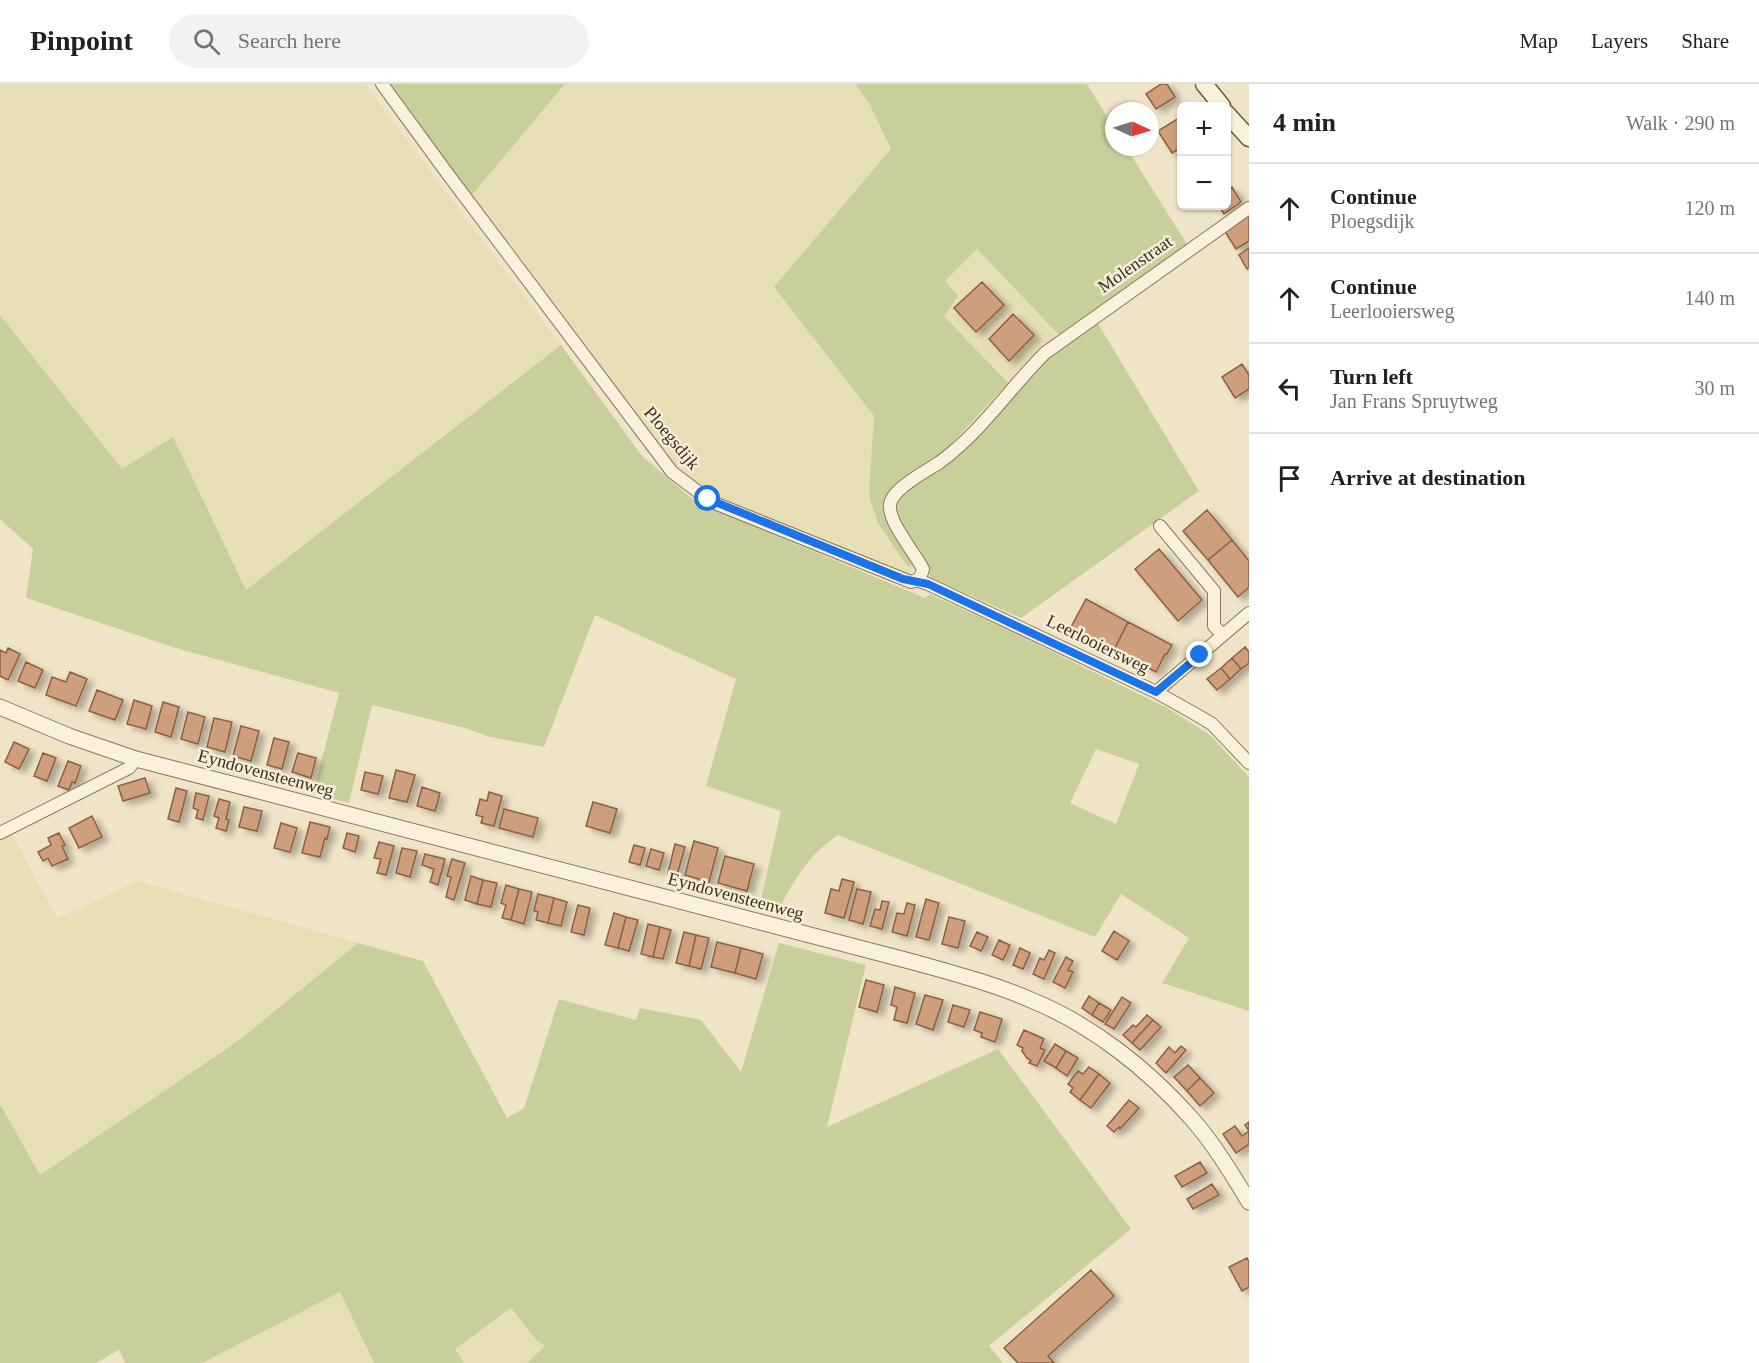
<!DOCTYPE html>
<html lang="en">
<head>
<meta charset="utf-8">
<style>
	:root { --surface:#fff; --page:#f2f2f2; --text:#202124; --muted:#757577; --line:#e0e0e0 }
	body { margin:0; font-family:Georgia,serif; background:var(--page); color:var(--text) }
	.controls { position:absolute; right:18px; top:18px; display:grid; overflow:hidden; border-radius:9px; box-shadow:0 2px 4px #0004 }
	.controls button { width:54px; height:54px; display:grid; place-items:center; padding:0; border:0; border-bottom:2px solid var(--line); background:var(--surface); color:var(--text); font:30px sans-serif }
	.compass { position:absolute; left:1105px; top:18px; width:54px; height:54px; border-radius:50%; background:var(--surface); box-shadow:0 2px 4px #0004; rotate:94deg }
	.stop { position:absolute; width:18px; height:18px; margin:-14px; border:4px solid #1a73e8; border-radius:50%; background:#fff }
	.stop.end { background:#1a73e8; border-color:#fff; box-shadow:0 2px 6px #0008 }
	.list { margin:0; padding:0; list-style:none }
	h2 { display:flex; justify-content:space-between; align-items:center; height:78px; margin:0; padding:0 24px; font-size:26px }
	h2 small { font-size:20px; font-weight:400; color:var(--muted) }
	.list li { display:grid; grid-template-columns:39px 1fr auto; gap:18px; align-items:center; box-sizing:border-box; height:90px; padding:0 24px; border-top:2px solid var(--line) }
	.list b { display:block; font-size:22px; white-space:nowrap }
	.list p { margin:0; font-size:20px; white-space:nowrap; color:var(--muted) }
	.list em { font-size:20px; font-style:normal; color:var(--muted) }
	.icon { flex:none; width:33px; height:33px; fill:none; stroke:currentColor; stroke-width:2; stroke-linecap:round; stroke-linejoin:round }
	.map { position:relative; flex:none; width:1249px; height:1279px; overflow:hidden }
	header { display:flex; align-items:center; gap:36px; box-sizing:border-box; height:84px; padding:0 30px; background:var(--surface); border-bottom:2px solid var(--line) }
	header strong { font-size:28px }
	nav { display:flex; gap:33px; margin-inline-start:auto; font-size:21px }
	.search { width:420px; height:54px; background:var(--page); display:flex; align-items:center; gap:15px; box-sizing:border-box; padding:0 21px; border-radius:33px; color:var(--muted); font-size:22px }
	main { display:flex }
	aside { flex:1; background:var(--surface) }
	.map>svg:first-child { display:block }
	.farmland { fill:#e6deb5 }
	.green { fill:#c9cf9b; fill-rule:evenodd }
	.building { fill:#cf9f7d; stroke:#8d5f41; stroke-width:1.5; filter:url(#shadow) }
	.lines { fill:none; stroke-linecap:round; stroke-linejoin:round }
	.minor-casing { stroke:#8d765c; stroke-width:14 }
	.tertiary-casing { stroke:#8d765c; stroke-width:17 }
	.secondary-casing { stroke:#6f573f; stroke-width:19 }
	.minor { stroke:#faf1dc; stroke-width:12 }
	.tertiary { stroke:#faf1dc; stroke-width:15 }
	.secondary { stroke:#faf1dc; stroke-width:16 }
	.route { stroke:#1a73e8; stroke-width:8 }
	.labels { text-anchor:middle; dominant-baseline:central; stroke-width:5; stroke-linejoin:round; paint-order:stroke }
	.street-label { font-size:18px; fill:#3d2e20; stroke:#f7eed8 }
</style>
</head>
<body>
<header>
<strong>Pinpoint</strong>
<div class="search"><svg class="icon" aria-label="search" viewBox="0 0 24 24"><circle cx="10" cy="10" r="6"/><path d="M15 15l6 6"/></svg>Search here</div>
<nav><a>Map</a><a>Layers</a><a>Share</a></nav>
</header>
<main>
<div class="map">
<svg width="1249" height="1279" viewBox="0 0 1249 1279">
	<defs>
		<filter id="shadow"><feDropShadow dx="6" dy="4" stdDeviation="3" flood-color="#0004"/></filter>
	</defs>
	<rect width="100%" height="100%" fill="#f0e4c8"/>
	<path class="farmland" d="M0,0H365L561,261L246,506L173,353L122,386L0,231Z
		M565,0H855L869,19L891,65L775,203L874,332L870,411L916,481L909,491L747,427L705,406L675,384L471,112Z
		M976,164L1060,252L1008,299L944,232L958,212L945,197Z
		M12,750L57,835L137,797L358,859L238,957L40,1091L0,1020V756Z
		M340,1208L374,1279H202Z
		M511,1224L535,1256L545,1262L527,1279H464L455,1265Z"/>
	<path class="green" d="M388,0H565L471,112Z
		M855,0H1087L1114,44V63H1126L1188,162L1060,252L977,165L945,197L958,212L944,232L1008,299L942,370L889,409L885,417L916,481L907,482L878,439L869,411L874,332L774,203L891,65L869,19Z
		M0,231L122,385L173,353L246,506L561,261L642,372L696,418L925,514L930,510L1012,548L1167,624L1210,651L1249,693V927L1162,899L1189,854L1121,810L1095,853L838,751C809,770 793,797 778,828L759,824L781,727L706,702L736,595L595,531L544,663L490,653L465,644L372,621L349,719L313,710L339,609L172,563L26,514L33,465L0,435ZM1096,665L1139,680L1116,740L1070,719Z
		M1097,238L1199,407L1021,534L931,494C928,488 928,481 925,475C916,456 890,438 897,415L1015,308L1054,268Z
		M358,859L423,877L507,1034L524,1024L559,915L636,936L640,924L701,936L741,988L779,859L866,881L827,1043L998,965L1131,1145L989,1262L1003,1279H527L545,1262L536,1256L511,1224L455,1265L464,1279H374L340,1208L202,1279H125L119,1266L96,1279H0V1020L40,1091L238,957Z"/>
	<path class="building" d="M1161,0H1167L1175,13L1156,25L1146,10Z
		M1182,32V63L1172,69L1158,47Z
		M1232,103L1241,118L1224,130L1219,122H1226V107Z
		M1249,131V157L1236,165L1224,146Z
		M1249,164V183L1247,185L1239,171Z
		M982,198L1004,221L976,248L954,224Z
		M1013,230L1034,251L1009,277L989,255Z
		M1242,280L1249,291V305L1235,314L1222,293Z
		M1207,426L1232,456L1208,476L1183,447Z
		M1232,456L1249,477V503L1238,513L1208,476Z
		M1159,465L1202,516L1178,537L1135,485Z
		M1086,515L1128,538L1114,566L1071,543Z
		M1128,538L1172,561L1167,570H1165L1156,588L1114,566Z
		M1245,563L1249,568V579L1241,585L1232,574Z
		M8,564L20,570L8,596L0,592V566L6,569Z
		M1232,574L1241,585L1230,595L1221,584Z
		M26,578L43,586L35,604L18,597Z
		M1221,584L1230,595L1217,606L1207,595Z
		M70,588L87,595L76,622L46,611L52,593L66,598Z
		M97,606L123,616L115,636L89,627Z
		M134,616L152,622L146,645L127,640Z
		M163,618L179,623L171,653L155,648Z
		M188,628L205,633L198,660L181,655Z
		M214,634L232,638L225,668L207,663Z
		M241,642L259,647L251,677L233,672Z
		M274,654L289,658L282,685L267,681Z
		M14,658L29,665L19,685L5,678Z
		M43,669L56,674L47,697L34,692Z
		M298,669L316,674L311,694L292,688Z
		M68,677L81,682L75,699L72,698L69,706L58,702Z
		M396,686L415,691L407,718L389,714Z
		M365,688L383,692L378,710L361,706Z
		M145,694L150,709L123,717L118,702Z
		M422,703L440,709L435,727L417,722Z
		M176,704L187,707L179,738L168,735Z
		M489,708L502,712L494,742L481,739L483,733L476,731L480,715L487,717Z
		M196,709L209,712L203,736L196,734L198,726L193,724Z
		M219,715L230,718L226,735L229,736L226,747L216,744L219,734L214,732Z
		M593,718L617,725L610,749L586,742Z
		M244,723L262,727L257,747L239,743Z
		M504,725L538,734L533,753L499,744Z
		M92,732L102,753L79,764L69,744Z
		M310,738L330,743L327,755L325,754L320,773L302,769Z
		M281,739L297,744L290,768L274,764Z
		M59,749L65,761L62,762L68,775L52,782L48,774L43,777L38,768L51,761L48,754Z
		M347,749L359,752L355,768L343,764Z
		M694,757L718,764L709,798L685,791Z
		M379,758L394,762L386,791L377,789L381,775L374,774Z
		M675,760L685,763L677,791L668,789Z
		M634,761L645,764L640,781L629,778Z
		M402,764L417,767L410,793L396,789Z
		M651,765L664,769L659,786L646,782Z
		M425,770L445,775L438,801L430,798L434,785L422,781Z
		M725,772L754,780L747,807L718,799Z
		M452,775L465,779L454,816L446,813L451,793L447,792Z
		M471,792L483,796L477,820L465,816Z
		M842,795L854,798L844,834L825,829L831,805L839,807Z
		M483,796L497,799L491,823L477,820Z
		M506,801L519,805L511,836L502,834L506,821L501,819Z
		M519,805L532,808L524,840L511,836Z
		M857,805L871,808L863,840L849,836Z
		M538,810L554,814L548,839L536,836L538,828L534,827Z
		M554,814L567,818L561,842L548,839Z
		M926,815L939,819L929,856L916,853Z
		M882,817L889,818L882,845L870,842L875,825L880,826Z
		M907,819L915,821L907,852L892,848L897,829L904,830Z
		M578,821L590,824L584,851L571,848Z
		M614,829L626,833L618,864L605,861Z
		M626,833L638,836L629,867L618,864Z
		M949,833L965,837L958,864L942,860Z
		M648,840L660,843L653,873L641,870Z
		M660,843L671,846L663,875L653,873Z
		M1114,847L1129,857L1117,876L1102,867Z
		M684,848L696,851L689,882L676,879Z
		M977,848L988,853L981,867L970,862Z
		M696,851L709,854L701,885L689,882Z
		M999,856L1010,861L1003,876L992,871Z
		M717,858L741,864L735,889L711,883Z
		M741,864L763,870L756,895L735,889Z
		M1020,864L1030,869L1023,885L1013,881Z
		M1049,866L1055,869L1044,895L1033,890L1040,874L1044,876Z
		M1066,873L1073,877L1068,886L1073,888L1065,904L1053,898Z
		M866,896L884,901L877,928L859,923Z
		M895,903L915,909L907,939L894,936L897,923L891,921Z
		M925,911L943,916L933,946L916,940Z
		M1089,912L1099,919L1092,931L1082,924Z
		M1122,913L1131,919L1114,945L1105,940Z
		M1099,919L1111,926L1103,938L1092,931Z
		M953,921L970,926L964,943L948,938Z
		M980,928L1002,935L995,958L981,953L982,949L974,946Z
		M1147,931L1153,936L1132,959L1123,951L1133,941L1136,943Z
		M1153,936L1161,943L1140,966L1132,959Z
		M1024,946L1044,955L1040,964L1045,966L1037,982L1029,979L1031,977L1027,974L1022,967L1023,964L1017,961Z
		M1055,960L1066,967L1056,984L1044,977Z
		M1181,962L1186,966L1166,989L1156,979L1169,963L1175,969Z
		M1066,967L1078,974L1067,992L1056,984Z
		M1188,981L1200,994L1187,1007L1174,993Z
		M1089,983L1099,990L1080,1016L1070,1008L1073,1004L1068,1000L1078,987L1083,990Z
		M1099,990L1110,999L1091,1024L1080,1016Z
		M1200,994L1214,1009L1200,1022L1187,1007Z
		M1129,1016L1139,1024L1120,1045L1119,1043L1114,1048L1107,1042Z
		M1249,1038V1060L1236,1069L1223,1050L1235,1042L1242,1052L1249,1047L1245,1041Z
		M1200,1078L1207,1089L1182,1103L1175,1092Z
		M1212,1100L1219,1111L1193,1125L1187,1115Z
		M1247,1174L1249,1178V1203L1242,1207L1229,1183Z
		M1091,1186L1114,1212L1048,1272L1054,1279H1018L1004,1264Z"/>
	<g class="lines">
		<defs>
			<path id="minor" d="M382,0L447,89L672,388L701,410L717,420L911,498C919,496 921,493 923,485C915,469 888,438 890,421C891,405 927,387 940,378C981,348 1010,304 1045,269L1249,124
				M1160,442L1214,507V542L1223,551
				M916,496L928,500L1156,608L1197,631L1212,640L1249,679
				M1156,608L1249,529
				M0,749L129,684L136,675"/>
			<path id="tertiary" d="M0,623L69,652L136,675L917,879C956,890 994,900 1031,916C1092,941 1148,985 1192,1035C1214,1060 1232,1090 1249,1118"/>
			<path id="secondary" d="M1204,0L1222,22
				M1226,29L1249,54"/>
		</defs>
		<use href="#minor" class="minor-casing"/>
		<use href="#tertiary" class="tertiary-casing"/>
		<use href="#secondary" class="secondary-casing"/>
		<use href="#minor" class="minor"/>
		<use href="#tertiary" class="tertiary"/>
		<use href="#secondary" class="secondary"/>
	</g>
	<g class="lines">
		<path class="route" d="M708,415L903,495L928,500L1156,608L1200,571"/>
	</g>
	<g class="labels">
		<g class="street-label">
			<text transform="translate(1135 180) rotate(-35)">Molenstraat</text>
			<text transform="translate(672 354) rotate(50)">Ploegsdijk</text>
			<text transform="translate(1098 560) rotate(26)">Leerlooiersweg</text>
			<text transform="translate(266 689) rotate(15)">Eyndovensteenweg</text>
			<text transform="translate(736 812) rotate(15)">Eyndovensteenweg</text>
		</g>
	</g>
</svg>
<div class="controls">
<button>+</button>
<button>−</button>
</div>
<svg class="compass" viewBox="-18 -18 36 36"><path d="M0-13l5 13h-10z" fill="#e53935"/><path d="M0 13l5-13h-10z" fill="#757577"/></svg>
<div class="stop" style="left:708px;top:415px"></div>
<div class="stop end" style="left:1200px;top:571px"></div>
</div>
<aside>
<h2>4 min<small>Walk · 290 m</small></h2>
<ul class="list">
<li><svg class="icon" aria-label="ahead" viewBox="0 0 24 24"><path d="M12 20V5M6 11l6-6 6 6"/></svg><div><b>Continue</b><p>Ploegsdijk</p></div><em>120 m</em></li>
<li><svg class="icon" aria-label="ahead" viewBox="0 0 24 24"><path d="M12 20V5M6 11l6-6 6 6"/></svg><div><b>Continue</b><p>Leerlooiersweg</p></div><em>140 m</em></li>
<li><svg class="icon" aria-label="left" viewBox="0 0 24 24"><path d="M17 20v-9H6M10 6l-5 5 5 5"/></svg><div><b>Turn left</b><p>Jan Frans Spruytweg</p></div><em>30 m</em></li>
<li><svg class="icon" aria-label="arrive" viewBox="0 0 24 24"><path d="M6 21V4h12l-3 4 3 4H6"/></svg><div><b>Arrive at destination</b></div></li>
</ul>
</aside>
</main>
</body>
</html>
